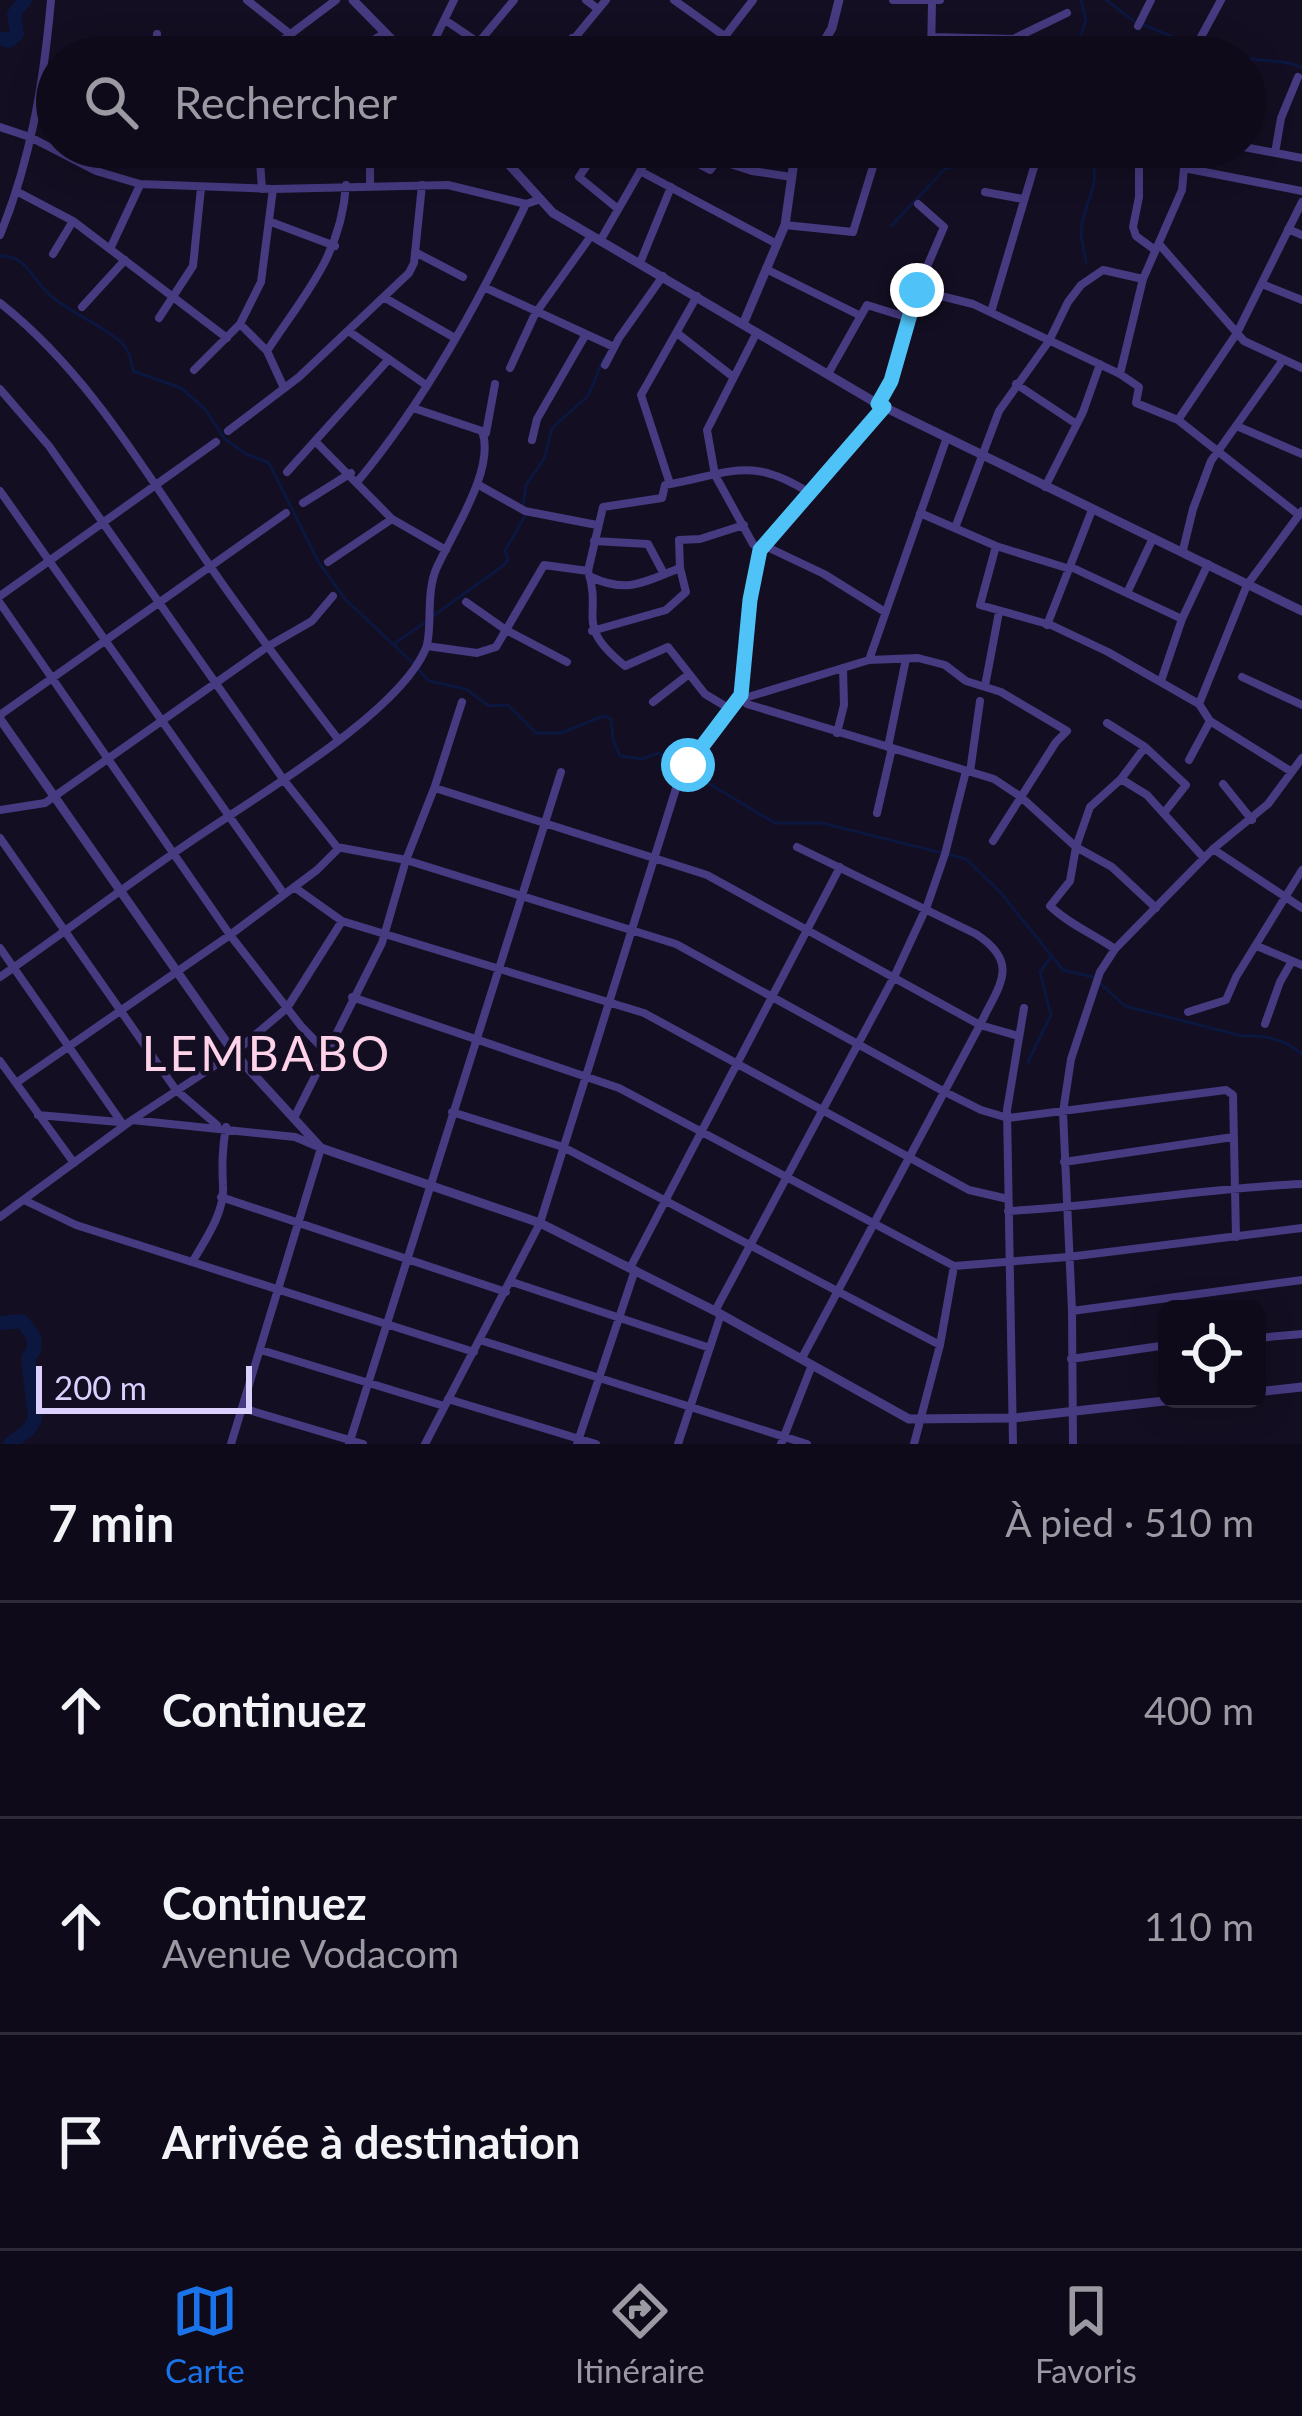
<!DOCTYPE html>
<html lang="fr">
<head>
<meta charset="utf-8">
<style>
	:root { --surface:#0f0a1a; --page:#181323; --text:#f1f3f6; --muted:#9b9aa2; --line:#2f2b39; --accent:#1a73e8 }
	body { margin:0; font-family:Lato,sans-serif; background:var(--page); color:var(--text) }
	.controls { position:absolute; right:36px; bottom:36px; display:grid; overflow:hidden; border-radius:18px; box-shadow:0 6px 30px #0003 }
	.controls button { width:108px; height:108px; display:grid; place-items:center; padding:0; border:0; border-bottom:3px solid var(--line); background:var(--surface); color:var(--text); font:60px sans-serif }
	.scale { position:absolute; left:36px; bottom:30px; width:216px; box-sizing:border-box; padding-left:12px; border:6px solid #dbd0fe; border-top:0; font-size:33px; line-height:42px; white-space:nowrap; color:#dbd0fe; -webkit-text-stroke:9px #140e22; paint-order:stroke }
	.stop { position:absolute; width:36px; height:36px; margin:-27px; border:9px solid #4fc3f7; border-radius:50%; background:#fff }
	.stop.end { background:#4fc3f7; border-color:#fff; box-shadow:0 3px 12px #0008 }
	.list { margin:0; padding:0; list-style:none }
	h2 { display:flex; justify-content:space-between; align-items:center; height:156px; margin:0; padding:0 48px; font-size:51px }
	h2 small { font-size:39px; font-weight:400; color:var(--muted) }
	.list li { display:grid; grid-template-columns:78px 1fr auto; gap:36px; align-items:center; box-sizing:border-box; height:216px; padding:0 48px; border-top:3px solid var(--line) }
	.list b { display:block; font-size:45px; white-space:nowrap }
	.list p { margin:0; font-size:39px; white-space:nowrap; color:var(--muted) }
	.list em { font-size:39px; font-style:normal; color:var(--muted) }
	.icon { flex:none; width:66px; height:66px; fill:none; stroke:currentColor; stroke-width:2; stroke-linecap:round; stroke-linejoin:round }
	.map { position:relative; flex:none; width:1302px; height:1444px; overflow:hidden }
	.search { position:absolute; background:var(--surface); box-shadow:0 6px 30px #0003; left:36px; right:36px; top:36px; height:132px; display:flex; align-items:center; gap:30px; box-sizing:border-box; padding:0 42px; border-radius:66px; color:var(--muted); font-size:45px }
	.sheet { height:804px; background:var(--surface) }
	nav { display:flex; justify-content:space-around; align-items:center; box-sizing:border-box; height:168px; border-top:3px solid var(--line); background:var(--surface); font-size:33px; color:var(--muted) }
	nav a { display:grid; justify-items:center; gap:6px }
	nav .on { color:var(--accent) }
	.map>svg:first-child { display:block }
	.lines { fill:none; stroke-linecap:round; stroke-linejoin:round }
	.stream { stroke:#0b173f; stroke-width:3 }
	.river { stroke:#0b173f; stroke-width:14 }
	.minor { stroke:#463a80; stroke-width:8 }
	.tertiary { stroke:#463a80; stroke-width:9 }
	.route { stroke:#4fc3f7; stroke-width:15 }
	.labels { text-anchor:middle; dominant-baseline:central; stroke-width:9; stroke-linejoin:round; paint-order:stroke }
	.quarter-label { font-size:48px; letter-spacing:3px; fill:#fed2e9; stroke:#140e22 }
</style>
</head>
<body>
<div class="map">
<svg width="1302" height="1444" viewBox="0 0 1302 1444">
	<rect width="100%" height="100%" fill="#140e22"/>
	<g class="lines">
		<path class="stream" d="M1106,0L1134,21
			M1144,25L1193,45L1244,57
			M1074,57L1086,20L1081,0
			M1246,58C1264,62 1286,59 1302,68
			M1085,147C1108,183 1083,197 1081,232C1081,240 1085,253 1086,262
			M891,226L945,169L992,157L1002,147
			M0,256C26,254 33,281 51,296C72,314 103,325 123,344C130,352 131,361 133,371L181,388L204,408L225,439L246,454L269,463L319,563L346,600L413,663
			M523,506L526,485L544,459L552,428L588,396L604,358
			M433,616L504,565L508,560L505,551L525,516
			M395,643L426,622
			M419,670L429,681L466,689L489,706L508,705L536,733H561L603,716L611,719L613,739L620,756L642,759L658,753L775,823H822L966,859L1000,892L1063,970L1093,977
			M1100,983L1125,1006L1242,1036C1265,1035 1284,1039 1302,1054
			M1028,1062L1051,1015L1040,972L1052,956"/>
		<path class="river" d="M0,38L9,41L17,34L14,14L25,0
			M0,1323L22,1321L34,1337V1350L28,1358L35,1419L29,1429L10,1444"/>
		<path class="minor" d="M247,0L290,34
			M586,0L598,9
			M674,0L723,35
			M893,0H940
			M445,20L500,57
			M1138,26L1151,0
			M933,37L1013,39L1067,13
			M1201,37L1221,0
			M572,38L598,57
			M285,40L340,57
			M479,42L514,0
			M1099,44L1100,57
			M155,57L157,34
			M268,57L284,39L336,0
			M346,57L385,33
			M426,57L454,0
			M559,57L606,0
			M709,57L753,0
			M931,57L932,1
			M0,127L30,137L96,171L140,184L273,189L448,185L526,204L541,199
			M259,147L262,189
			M370,147V185
			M599,147L579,177L618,209
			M668,147L710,170L718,160L752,171L792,177
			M1139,147V197L1133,227L1136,236L1155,250
			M1244,147L1302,158
			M1275,153L1281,118L1298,77
			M795,156L880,147
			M502,157L512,147
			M1184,168L1302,191
			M640,171L777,244
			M16,191L73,221L227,338
			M985,192L1023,199
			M271,222L335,246
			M785,225L853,232L879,147
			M1288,229L1302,235
			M0,235C31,160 44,80 51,0
			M600,241L654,147
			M1159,244L1244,341L1302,368
			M110,249L140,185
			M415,252L463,277
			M53,254L73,221
			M640,263L671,187
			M766,269L861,316
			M1262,284L1302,300
			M486,288L614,347
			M917,290L973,304L1120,374L1139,387L1136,403L1178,420L1299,515
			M385,298L455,338
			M0,303C89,373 148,476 212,569C252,627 295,683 338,739
			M82,307L125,260
			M991,312L1040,147
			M159,318L193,266L201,188
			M240,324L267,351L284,388
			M350,332L426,385
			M757,332L707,430L715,475L753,544L761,550
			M677,333L732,376
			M267,351C305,293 341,256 346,185
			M605,365L619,338L663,276
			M510,368L535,314L591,236
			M194,370L240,324L261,282L273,189
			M828,374L867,305L909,318
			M1120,374L1143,279L1182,190L1186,147
			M1016,384L1075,423
			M0,389L49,446L283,779L337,847L406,860L676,944L943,1091L981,1110L1008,1118L1226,1090L1233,1095L1236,1237
			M878,404L891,381L917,290L944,227L918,204
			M1178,420L1237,333L1302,202
			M1239,427L1302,454
			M228,431L299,377L409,273L414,263L422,185
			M486,433L495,384
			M532,440L537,419L586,334
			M315,441L392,519L446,550
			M287,472L389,359
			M358,481C427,398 479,301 526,204
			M477,484L525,511L597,525
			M670,484L641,395L697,296
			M1045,487L1083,412L1100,364
			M0,491L284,894
			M303,503L351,473
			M920,513L996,546L1070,569
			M955,528L999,411L1049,341L1068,302L1081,285L1103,270L1143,279
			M594,541L648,544L664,574
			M765,546L824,574L885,612
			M996,546L980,605L1051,625L1108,652L1199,704L1210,721L1292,772
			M1183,550L1193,509L1211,461L1283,360
			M328,562L392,519
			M1071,567L1182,619
			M588,571C603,617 573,624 625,666L668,647L705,694L730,709
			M591,577C628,594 644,582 680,568L679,540L700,539L744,525
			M1127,593L1153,538
			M0,596L216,442
			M466,602L506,630L567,662
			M0,603L230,935L301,1026L327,1053
			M1047,625L1092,510
			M592,631L666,610L686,592L680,568
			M427,646L477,653L496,647L544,565L588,571L603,507L662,498L665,485C730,474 750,454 811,494
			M869,660L946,440
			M1242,677L1302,705
			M1161,681L1182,619L1208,564
			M985,686L999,612
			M741,695L748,697L869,660L918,658L945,665L966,681L1001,692L1067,731L1056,742L993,841
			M741,695L747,704L994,779L1021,797L1076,847L1112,867L1156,908
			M653,702L689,674
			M1199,704L1247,585L1302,511
			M0,715L286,513
			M1107,723L1145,747L1186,785L1164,813
			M837,733L844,705L843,668
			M888,747L906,659
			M1189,760L1210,721
			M970,772L980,701
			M1121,779L1147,795L1204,858
			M1223,784L1252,820
			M435,788L707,875L980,1025L1018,1036
			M0,810L45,803L267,647L312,621L333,596
			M877,813L892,748
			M0,838L176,1090L217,1125
			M797,847L976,934C1022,964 998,986 980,1025L802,1358
			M1213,849L1302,908
			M294,887L342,921L644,1013L969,1190L1008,1199
			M1257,946L1302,965
			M0,948L124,1126
			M1115,949C1092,933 1070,925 1050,906L1070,881L1076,847L1090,807L1121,779L1145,747
			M0,977C63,933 124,887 187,844C248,801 399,715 426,648C433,629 425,593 437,567C453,532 496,468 482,431L413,408
			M352,997L619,1088L954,1266L1068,1257L1302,1228
			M1188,1012L1226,1000L1236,977L1302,870
			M1265,1024L1280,982L1292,961
			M0,1061L74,1163
			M16,1083L230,935L317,870L339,848
			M452,1112L563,1147L940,1345
			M38,1115L119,1122
			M294,1118L382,943L406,860L435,786L462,702
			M132,1120L295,1137L321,1148L231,1444
			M1064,1162L1233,1137
			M221,1197L506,1292
			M24,1200L76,1225L474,1352
			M1008,1211C1107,1206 1203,1188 1302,1184
			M0,1217L132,1120L234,1053L287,1008L342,921
			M193,1261C205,1240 225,1212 223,1186C222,1165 222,1150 226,1127
			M630,1268L840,867
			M512,1282L710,1348
			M715,1311L895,975L927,906L945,854L966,771
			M1072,1311L1302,1280
			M1257,1338L1302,1334
			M480,1340L807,1444
			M261,1350L444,1406
			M1071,1359L1167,1345
			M448,1399L596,1444
			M242,1408L363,1444
			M349,1444L561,772
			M425,1444L540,1223L679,779L741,695L750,600L761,550L883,407
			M577,1444L635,1270
			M678,1444L721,1314
			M781,1444L812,1365
			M914,1444L940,1345L954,1266
			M1013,1444L1007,1110L1024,1008
			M1073,1444L1072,1311L1063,1112L1071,1059L1100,972L1115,949L1213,849L1268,804L1302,758"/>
		<path class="tertiary" d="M353,0L409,57
			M815,57L832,28L839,0
			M493,147L553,213L878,404L1302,611
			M744,322L785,225L796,147
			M0,719L234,1053L321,1148L540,1223L715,1311L909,1419L1013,1418L1182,1399
			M1257,1392L1302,1387"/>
	</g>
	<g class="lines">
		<path class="route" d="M688,765L741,695L750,600L760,550L884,407L878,404L891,381L917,290"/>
	</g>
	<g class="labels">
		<g class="quarter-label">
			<text x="267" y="1052">LEMBABO</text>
		</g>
	</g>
</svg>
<div class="controls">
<button><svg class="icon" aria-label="locate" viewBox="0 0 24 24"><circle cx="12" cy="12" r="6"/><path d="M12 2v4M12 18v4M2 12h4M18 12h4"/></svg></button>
</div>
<div class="scale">200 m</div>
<div class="stop" style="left:688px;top:765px"></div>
<div class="stop end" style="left:917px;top:290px"></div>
<div class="search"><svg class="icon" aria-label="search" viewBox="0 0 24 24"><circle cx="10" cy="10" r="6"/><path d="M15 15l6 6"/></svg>Rechercher</div>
</div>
<section class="sheet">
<h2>7 min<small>À pied · 510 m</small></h2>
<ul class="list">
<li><svg class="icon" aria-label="ahead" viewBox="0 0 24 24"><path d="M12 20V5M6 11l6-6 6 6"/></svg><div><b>Continuez</b></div><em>400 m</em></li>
<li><svg class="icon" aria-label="ahead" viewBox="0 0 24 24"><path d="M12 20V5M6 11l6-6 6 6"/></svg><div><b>Continuez</b><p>Avenue Vodacom</p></div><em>110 m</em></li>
<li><svg class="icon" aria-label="arrive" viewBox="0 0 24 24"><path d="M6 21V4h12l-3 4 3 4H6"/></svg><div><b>Arrivée à destination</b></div></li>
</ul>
</section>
<nav>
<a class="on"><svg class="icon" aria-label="map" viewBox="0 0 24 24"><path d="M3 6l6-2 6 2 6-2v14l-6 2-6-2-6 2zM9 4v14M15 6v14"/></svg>Carte</a>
<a><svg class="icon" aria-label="directions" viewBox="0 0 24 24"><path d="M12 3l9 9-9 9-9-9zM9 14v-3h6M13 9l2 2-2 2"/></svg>Itinéraire</a>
<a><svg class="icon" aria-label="saved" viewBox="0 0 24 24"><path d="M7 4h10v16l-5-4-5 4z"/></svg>Favoris</a>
</nav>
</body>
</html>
